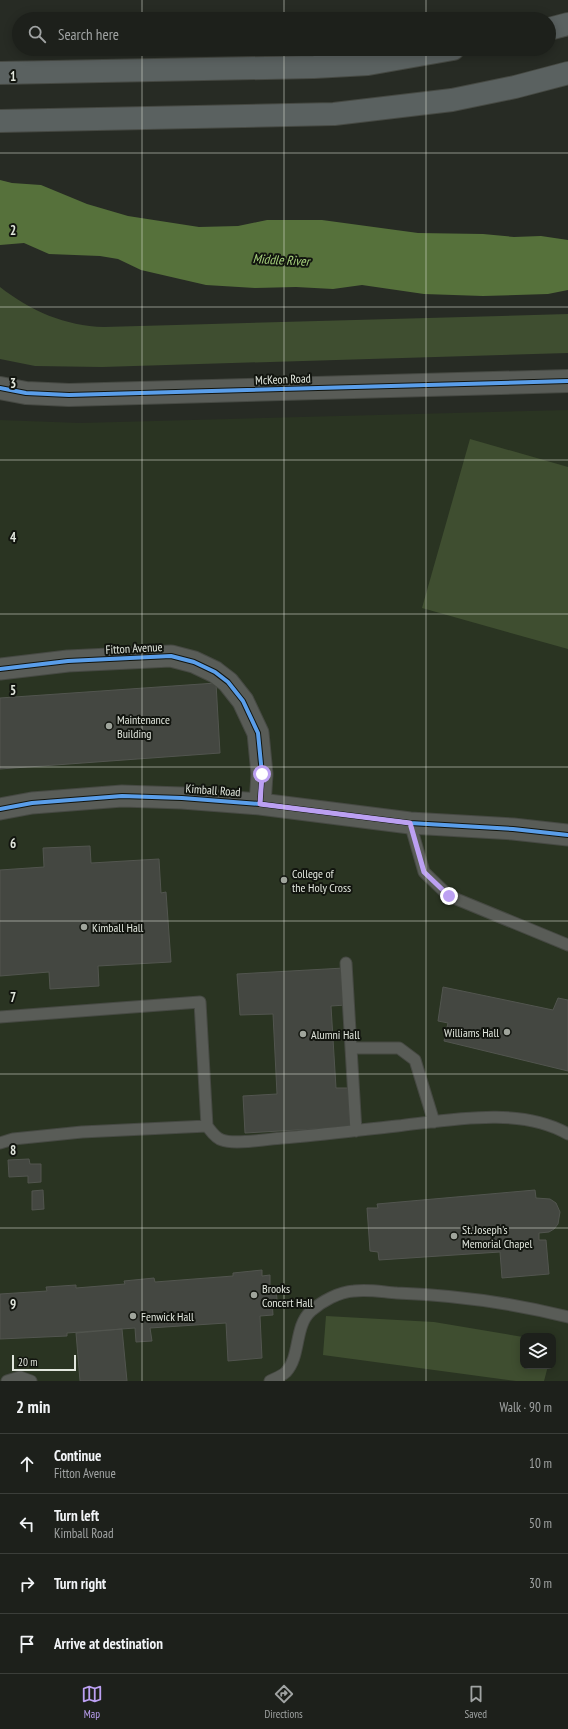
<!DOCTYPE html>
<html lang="en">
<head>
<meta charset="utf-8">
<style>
	:root { --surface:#1d201b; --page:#252824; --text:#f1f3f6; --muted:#a0a3a3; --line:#3b3e3a; --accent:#bca0f2 }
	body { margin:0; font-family:"PT Sans Narrow",sans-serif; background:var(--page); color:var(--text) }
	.controls { position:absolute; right:12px; bottom:12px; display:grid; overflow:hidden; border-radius:8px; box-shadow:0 2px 10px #0003 }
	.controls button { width:36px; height:36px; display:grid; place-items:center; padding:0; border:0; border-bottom:1px solid var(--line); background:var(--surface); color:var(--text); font:20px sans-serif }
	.scale { position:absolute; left:12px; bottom:10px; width:64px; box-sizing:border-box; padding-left:4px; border:2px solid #e1e6dd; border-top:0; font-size:11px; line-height:14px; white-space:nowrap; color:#e1e6dd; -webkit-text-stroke:3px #12150f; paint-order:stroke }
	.stop { position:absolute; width:12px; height:12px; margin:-9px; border:3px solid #bca0f2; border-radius:50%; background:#fff }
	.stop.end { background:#bca0f2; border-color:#fff; box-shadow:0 1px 4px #0008 }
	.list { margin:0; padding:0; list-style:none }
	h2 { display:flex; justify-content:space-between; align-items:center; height:52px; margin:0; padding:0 16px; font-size:17px }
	h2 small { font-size:13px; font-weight:400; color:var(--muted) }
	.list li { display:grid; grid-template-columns:26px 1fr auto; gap:12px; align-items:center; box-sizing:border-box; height:60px; padding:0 16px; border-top:1px solid var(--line) }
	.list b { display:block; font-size:15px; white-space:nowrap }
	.list p { margin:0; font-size:13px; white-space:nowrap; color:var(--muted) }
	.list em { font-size:13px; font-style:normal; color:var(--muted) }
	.icon { flex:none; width:22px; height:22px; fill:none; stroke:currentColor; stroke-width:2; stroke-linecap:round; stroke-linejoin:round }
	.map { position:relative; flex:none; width:568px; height:1381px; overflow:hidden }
	.search { position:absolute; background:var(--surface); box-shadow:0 2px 10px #0003; left:12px; right:12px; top:12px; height:44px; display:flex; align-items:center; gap:10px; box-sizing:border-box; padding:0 14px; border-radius:22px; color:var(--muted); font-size:15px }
	.sheet { height:292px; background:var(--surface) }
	nav { display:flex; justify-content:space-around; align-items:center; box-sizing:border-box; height:56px; border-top:1px solid var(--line); background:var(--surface); font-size:11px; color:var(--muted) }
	nav a { display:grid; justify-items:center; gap:2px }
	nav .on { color:var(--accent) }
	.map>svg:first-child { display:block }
	.built { fill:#2a3422; fill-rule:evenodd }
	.green { fill:#3f4e30 }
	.water { fill:#56713b }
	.building { fill:#444741; stroke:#52554f }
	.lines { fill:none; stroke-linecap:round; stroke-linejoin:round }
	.lane-casing { stroke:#464943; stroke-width:13 }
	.street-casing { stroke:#464943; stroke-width:23 }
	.secondary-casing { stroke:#464943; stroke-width:24 }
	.highway-casing { stroke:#464943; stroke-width:24 }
	.lane { stroke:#595c57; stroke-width:11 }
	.street { stroke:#595c57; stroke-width:21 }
	.secondary { stroke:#595c57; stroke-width:22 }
	.highway { stroke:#5a6160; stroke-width:22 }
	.cycleway-casing { stroke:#12150f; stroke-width:6 }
	.cycleway { stroke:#5a9eea; stroke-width:4 }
	.route { stroke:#bca0f2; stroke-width:5 }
	.grid { fill:none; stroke:#e1e6dd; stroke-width:1; stroke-opacity:0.55 }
	.poi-dot { fill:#a0a59c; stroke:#12150f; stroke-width:1.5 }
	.labels { text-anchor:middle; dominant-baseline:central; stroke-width:4; stroke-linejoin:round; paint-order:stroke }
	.street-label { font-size:12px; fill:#e1e6dd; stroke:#12150f }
	.poi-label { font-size:12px; fill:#e1e6dd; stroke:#12150f; text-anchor:start }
	.water-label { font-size:13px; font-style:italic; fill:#a7d27d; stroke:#12150f }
	.grid-label { font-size:13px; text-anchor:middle; font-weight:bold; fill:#e1e6dd; stroke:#12150f; stroke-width:4; stroke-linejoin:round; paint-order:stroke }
</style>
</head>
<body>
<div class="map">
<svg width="568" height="1381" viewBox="0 0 568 1381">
	<rect width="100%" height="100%" fill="#272b24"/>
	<path class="built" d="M568,410V1381H0V420L80,423ZM523,1336H553V1366H523Z"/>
	<path class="green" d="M0,287C31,311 65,326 104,327L568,314V353L102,367L35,366L0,359Z
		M470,439L568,467V649L422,608Z
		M326,1316L434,1322L523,1337V1366H548L544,1381H516L323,1355Z"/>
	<path class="water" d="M0,180L12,183L41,185L87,204L128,216L199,227L238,226L267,220H322L418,233L483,234L514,237L541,236L568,240V290L548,294L483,296L424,294L362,285L333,289L296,287L255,288L206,285L141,270L118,259L100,256L49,254L24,243L0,245Z"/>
	<path class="building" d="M216,683L220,753L0,769V698Z
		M90,846L91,863L159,859L161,893L166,892L171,962L98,966L99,986L50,989L49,972L0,976V870L44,867L43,848Z
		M344,968L346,1005L331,1006L336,1088H348L350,1127L245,1133L243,1096L277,1094L273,1014L240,1015L237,974Z
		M443,987L553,1010L558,998L568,1000V1071L444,1041L448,1023L438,1021Z
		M29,1159L30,1164H41V1182L28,1183V1176L9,1177L8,1160Z
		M43,1190L44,1209L32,1210V1191Z
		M535,1190L536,1198L550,1199L556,1203L560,1212L558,1224L554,1229L549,1232L539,1233V1240H546L549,1274L502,1278L500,1252L379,1260L378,1252L370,1251L367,1208H378L377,1204Z
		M262,1270V1276L270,1275V1290L276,1289L277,1299L272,1300L273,1315L260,1316L262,1358L228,1361L226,1323L150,1328L152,1341L136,1342L135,1328L67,1333V1336L0,1339V1294L47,1291L46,1287L76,1285V1288L125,1284L124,1281L154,1278L155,1282L233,1276V1273Z
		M122,1329L127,1381H80L76,1333Z"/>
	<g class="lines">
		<defs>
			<path id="lane" d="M410,823L424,872L449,896L568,945
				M346,963L351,1048
				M0,1017L200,1002L207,1126C211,1131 215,1138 222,1140C234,1145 268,1139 282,1138C321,1135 359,1130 397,1126C450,1120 520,1106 568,1134
				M356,1131L351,1048H399L415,1060L434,1122
				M0,1143L13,1139L82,1132L207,1126
				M7,1381L20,1377L31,1381
				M270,1381C276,1378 282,1376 286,1372C301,1356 294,1326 311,1311C322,1301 339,1292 354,1291C368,1289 383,1292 397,1293C454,1295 512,1303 568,1317"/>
			<path id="street" d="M0,669L68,661L171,656L194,662L215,672L228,682L243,701L258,733L262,774L260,804
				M0,809L32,803L122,796L182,798L260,804L410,823L513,829L568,835"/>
			<path id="secondary" d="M0,388L26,393L69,395L568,381"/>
			<path id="highway" d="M549,29L568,24
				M0,73L314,67L368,64L453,49
				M0,121L334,114L452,100L515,87L568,73"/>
		</defs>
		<use href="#lane" class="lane-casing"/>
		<use href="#street" class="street-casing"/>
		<use href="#secondary" class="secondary-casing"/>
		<use href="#highway" class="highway-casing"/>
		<use href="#lane" class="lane"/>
		<use href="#street" class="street"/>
		<use href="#secondary" class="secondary"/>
		<use href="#highway" class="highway"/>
		<defs>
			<path id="cycleway" d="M0,388L26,393L69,395L568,381
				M0,669L68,661L171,656L194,662L215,672L228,682L243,701L258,733L262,774L260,804
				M0,809L32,803L122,796L182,798L260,804L410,823L513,829L568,835"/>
		</defs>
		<use href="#cycleway" class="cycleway-casing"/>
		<use href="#cycleway" class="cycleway"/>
	</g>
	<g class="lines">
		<path class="route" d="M262,774L260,804L410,823L424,872L449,896"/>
	</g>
	<path class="grid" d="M142,0V19M284,0V19M426,0V19M142,49V1381M284,49V1381M426,49V1381M0,153H568M0,307H568M0,460H568M0,614H568M0,767H568M0,921H568M0,1074H568M0,1228H568"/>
	<g class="poi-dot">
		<circle cx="109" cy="726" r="4"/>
		<circle cx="284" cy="880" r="4"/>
		<circle cx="84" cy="927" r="4"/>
		<circle cx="507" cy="1032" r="4"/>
		<circle cx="303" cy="1034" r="4"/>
		<circle cx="454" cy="1236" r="4"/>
		<circle cx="254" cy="1295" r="4"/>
		<circle cx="133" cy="1316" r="4"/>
	</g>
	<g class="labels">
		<g class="street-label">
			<text transform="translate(283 379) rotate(-2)">McKeon Road</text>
			<text transform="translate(134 648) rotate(-3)">Fitton Avenue</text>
			<text transform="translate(213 790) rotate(4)">Kimball Road</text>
		</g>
		<g class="poi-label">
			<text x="117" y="719">Maintenance<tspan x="117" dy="14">Building</tspan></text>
			<text x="292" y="873">College of<tspan x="292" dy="14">the Holy Cross</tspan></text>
			<text x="92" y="927">Kimball Hall</text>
			<text x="499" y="1032" text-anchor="end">Williams Hall</text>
			<text x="311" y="1034">Alumni Hall</text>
			<text x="462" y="1229">St. Joseph's<tspan x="462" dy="14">Memorial Chapel</tspan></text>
			<text x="262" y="1288">Brooks<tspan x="262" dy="14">Concert Hall</tspan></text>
			<text x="141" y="1316">Fenwick Hall</text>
		</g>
		<g class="water-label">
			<text transform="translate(281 260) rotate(3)">Middle River</text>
		</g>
	</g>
	<g class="grid-label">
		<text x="13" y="81">1</text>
		<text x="13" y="235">2</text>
		<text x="13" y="388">3</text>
		<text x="13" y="542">4</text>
		<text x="13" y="695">5</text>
		<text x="13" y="848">6</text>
		<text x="13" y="1002">7</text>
		<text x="13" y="1155">8</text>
		<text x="13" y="1309">9</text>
	</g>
</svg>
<div class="controls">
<button><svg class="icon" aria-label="layers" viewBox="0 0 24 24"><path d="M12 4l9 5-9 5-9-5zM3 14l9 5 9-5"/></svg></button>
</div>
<div class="scale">20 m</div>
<div class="stop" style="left:262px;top:774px"></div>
<div class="stop end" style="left:449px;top:896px"></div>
<div class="search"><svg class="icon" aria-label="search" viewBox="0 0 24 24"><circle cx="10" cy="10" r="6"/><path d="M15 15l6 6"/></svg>Search here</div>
</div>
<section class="sheet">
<h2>2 min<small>Walk · 90 m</small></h2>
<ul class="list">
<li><svg class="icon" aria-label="ahead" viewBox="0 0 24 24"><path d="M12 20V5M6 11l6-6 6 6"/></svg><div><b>Continue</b><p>Fitton Avenue</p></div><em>10 m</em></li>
<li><svg class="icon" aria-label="left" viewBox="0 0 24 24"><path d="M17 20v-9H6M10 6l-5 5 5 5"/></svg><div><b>Turn left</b><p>Kimball Road</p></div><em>50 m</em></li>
<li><svg class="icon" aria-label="right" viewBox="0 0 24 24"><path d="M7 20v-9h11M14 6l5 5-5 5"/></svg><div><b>Turn right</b></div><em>30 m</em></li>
<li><svg class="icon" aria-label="arrive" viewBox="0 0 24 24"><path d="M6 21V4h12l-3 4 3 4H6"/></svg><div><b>Arrive at destination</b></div></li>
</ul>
</section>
<nav>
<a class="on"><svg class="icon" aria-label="map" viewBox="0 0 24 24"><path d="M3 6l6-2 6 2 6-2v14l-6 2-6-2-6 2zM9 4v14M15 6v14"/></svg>Map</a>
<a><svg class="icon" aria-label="directions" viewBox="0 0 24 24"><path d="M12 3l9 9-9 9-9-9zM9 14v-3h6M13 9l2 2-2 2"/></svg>Directions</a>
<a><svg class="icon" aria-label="saved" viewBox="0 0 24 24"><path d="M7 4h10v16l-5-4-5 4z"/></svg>Saved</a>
</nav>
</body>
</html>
